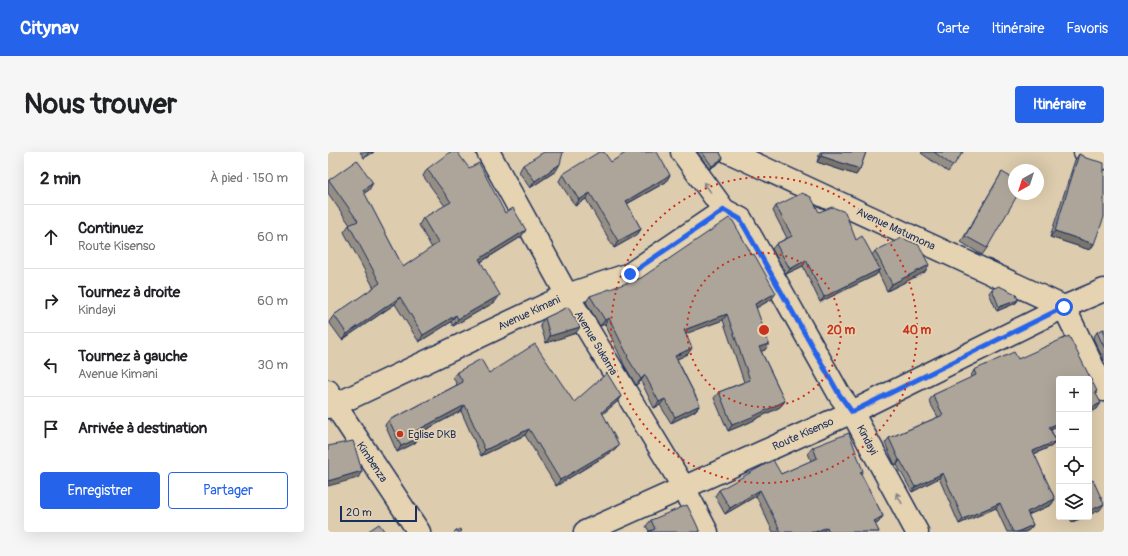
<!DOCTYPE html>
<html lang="fr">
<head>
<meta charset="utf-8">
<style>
	:root { --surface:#fff; --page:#f6f6f6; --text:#202124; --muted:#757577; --line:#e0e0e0; --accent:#2563eb }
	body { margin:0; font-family:Pangolin,sans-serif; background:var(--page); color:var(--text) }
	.controls { position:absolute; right:12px; bottom:12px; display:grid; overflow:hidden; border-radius:4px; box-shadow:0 4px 16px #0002 }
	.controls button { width:36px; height:36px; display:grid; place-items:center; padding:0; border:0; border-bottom:1px solid var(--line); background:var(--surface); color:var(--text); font:20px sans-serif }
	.compass { position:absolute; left:680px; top:12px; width:36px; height:36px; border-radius:50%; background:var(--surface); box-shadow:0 4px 16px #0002; rotate:219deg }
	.scale { position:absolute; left:12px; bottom:10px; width:77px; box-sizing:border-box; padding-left:4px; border:2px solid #1b2f5e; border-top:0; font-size:11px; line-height:14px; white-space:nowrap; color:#1b2f5e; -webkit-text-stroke:3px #e5d3b1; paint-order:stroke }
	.stop { position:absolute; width:12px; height:12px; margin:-9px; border:3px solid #2563eb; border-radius:50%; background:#fff }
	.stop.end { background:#2563eb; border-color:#fff; box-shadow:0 1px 4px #0008 }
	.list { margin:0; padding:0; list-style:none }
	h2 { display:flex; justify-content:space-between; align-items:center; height:52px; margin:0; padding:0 16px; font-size:17px }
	h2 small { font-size:13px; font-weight:400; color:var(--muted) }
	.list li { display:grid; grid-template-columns:26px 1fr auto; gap:12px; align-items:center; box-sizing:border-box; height:64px; padding:0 16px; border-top:1px solid var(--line) }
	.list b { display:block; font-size:15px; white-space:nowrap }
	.list p { margin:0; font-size:13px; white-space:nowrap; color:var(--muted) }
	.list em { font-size:13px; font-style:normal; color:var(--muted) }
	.actions { display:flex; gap:8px; padding:12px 16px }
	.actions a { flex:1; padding:9px 0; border:1px solid var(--accent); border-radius:4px; text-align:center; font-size:14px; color:var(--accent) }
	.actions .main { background:var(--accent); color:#fff }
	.icon { flex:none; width:22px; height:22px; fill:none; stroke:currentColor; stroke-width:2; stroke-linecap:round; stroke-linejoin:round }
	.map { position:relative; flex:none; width:776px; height:380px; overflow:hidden; border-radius:4px }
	header { display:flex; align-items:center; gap:24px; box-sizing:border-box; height:56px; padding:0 20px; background:var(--accent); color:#fff }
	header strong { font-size:19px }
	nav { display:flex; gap:22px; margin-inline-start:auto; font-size:14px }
	.intro { display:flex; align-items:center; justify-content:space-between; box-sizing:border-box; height:96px; padding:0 24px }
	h1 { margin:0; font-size:28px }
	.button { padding:10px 18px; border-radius:4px; background:var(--accent); color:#fff; font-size:14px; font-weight:700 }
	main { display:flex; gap:24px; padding:0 24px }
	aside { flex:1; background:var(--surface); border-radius:4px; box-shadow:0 4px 16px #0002 }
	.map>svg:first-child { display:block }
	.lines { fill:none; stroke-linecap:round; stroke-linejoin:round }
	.minor-casing { stroke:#1b2f5e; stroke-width:25 }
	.minor { stroke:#e5d3b1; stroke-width:22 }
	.wall { fill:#958e84; stroke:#1b2f5e }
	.shaded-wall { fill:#79746c; stroke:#1b2f5e }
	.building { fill:#ada59a; stroke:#1b2f5e }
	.oneway { stroke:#808188 }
	.route { stroke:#2563eb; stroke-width:5 }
	.ring { fill:none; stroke:#c8321e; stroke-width:2; stroke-dasharray:2 4 }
	.poi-dot { fill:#c8321e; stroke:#e5d3b1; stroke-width:1.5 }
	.labels { text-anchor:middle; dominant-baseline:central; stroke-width:3.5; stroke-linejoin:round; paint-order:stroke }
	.street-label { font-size:11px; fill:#1b2f5e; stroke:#e5d3b1 }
	.poi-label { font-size:11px; fill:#1b2f5e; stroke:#e5d3b1; text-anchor:start }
	.centre { fill:#c8321e; stroke:#e5d3b1; stroke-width:2 }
	.ring-label { font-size:12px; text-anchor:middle; font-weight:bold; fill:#c8321e; stroke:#e5d3b1; stroke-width:3.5; stroke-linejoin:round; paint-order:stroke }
</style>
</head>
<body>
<header>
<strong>Citynav</strong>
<nav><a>Carte</a><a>Itinéraire</a><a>Favoris</a></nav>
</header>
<div class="intro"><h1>Nous trouver</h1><a class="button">Itinéraire</a></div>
<main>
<aside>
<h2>2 min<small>À pied · 150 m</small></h2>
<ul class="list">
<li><svg class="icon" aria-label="ahead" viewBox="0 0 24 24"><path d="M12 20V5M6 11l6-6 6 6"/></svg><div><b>Continuez</b><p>Route Kisenso</p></div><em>60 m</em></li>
<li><svg class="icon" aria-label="right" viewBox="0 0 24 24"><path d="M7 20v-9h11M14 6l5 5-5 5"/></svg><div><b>Tournez à droite</b><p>Kindayi</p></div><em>60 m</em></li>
<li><svg class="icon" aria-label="left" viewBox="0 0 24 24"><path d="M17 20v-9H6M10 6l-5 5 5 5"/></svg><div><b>Tournez à gauche</b><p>Avenue Kimani</p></div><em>30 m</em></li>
<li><svg class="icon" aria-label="arrive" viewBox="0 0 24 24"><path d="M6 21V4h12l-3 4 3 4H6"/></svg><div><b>Arrivée à destination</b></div></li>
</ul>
<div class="actions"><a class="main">Enregistrer</a><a>Partager</a></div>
</aside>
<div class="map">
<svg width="776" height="380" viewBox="0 0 776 380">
	<rect width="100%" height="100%" fill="#ddccae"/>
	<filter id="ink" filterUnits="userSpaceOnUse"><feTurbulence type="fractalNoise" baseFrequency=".025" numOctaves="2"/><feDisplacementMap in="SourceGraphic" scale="8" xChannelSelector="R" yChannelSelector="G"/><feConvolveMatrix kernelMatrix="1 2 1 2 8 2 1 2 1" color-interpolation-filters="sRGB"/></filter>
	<g filter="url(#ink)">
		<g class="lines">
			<defs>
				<path id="minor" d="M160,0L163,5L239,143L356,336L379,380
					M354,0L396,58L413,67L511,242L524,260L589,380
					M401,0L736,155L776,238
					M757,0L776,6
					M0,239L7,253L91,380
					M0,255L7,253L239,143L302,122L396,58
					M257,380L524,260L736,155L776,138"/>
			</defs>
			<use href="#minor" class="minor-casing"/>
			<use href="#minor" class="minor"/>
		</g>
		<path class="wall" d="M32,0H46L36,6Z
			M369,0H392L393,3L395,6L393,9L382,17Z
			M492,0H538L532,17L528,23L489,10Z
			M594,0H635L620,20L593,1Z
			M751,2L758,6L766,92L762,98L722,85L747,8Z
			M283,10L338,30L299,52L313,77L309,83L286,96L258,47L247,54L231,29L235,22Z
			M195,13L228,19L202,36L191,20Z
			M141,16L177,61L193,85L153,110L167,150L125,174L123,170L91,190L67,152L14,188L1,170L6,163L46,136L16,80L21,73H22L0,41V29L1,28L41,38L36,41L75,115L104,96L91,73L95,66L117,54L95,24L99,17Z
			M674,20L659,96L654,103L633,90L670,27Z
			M448,54L491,60L528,88L544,103L547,99L597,120L559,139L550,120L548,123L492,150L475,114L458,122L444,97L448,92L459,86L445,59Z
			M664,137L690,148L688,151L669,159L661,141Z
			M262,144L444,147L428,156L437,198L433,199L457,249L452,255L420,271L400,279L386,246L391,240L416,230L395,168L358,181L360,202L349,207L372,253L367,259L343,271L332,253L326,256L313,229L308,233L295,211V210L277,172L272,174L258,150Z
			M217,166L248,181L218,191L212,172Z
			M776,177V209L765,186L769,180Z
			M690,207L769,239L768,240L769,257L731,227V274L723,278L728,289L724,294L706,302L727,347L723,353L700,363L705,373L701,378L697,380H679L668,356L631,372L611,326L584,340L569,313H567L557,291L561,286L610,265L601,249L605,243L643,226V224L646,218Z
			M129,220L161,221L246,250L293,244L289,250L274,262L291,293L287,298L228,334L197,283L153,304L133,259L90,282L87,291L69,300L57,273L61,268L76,261L129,233L125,225Z
			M485,295L535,319L533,322L555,364L550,371L547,372L551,380H445L428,344L397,362L387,344L391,338L453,322L483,309L480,301Z
			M741,365H756L744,370Z
			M323,368L367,369L321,379L318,374Z"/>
		<path class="shaded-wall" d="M41,0H46L36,6Z
			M493,4L532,17L528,23L489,10Z
			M395,6L393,9L382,17L384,14Z
			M232,12L228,19L202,36L207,29Z
			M342,23L338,30L293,55L298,49Z
			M45,31L41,38L30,45L35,38Z
			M262,41L258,47L247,54L251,48Z
			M313,77L309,83L286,96L290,89Z
			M198,78L193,85L146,114L151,107Z
			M727,79L766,92L762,98L722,85Z
			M478,108L475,114L458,122L462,117Z
			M601,113L597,120L559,139L564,132Z
			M552,117L548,123L492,150L496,145Z
			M448,141L444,147L423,159L427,152Z
			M172,143L167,150L125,174L130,167Z
			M72,145L67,152L14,188L19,182Z
			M690,148L688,151L669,159L671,155Z
			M399,162L395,168L352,184L356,178Z
			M128,163L123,170L91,190L95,183Z
			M281,166L277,172L272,174L277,168Z
			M252,175L248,181L218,191L222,184Z
			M441,192L437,198L426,202L431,195Z
			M364,196L360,202L343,210L347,204Z
			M317,223L313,229L308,233L313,227Z
			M293,244L289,250L270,266L274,260Z
			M337,247L332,253L326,256L331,250Z
			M457,249L452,255L420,271L400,279L404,273Z
			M773,251L769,257L761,261V257Z
			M137,253L133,259L84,285L88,279Z
			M372,253L367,259L343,271L347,265Z
			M731,271V274L718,280L721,275Z
			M201,277L197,283L153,304L157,298Z
			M91,286L87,291L69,300L73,294Z
			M728,289L724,294L701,304L705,299Z
			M291,293L287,298L228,334L232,328Z
			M571,308H572L569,313H567Z
			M34,319L30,326L0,334V329Z
			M615,321L611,326L584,340L587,335Z
			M432,338L428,344L397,362L402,356Z
			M727,347L723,353L695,365L699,360Z
			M672,351L668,356L631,372L635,367Z
			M776,352L772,358L761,363V359Z
			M555,364L550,371L542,375L546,369Z
			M748,365H756L744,370Z
			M705,373L701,378L697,380H689Z
			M499,375L495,380H487Z"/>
		<path class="building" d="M122,0H129L141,16L151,11L177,61L185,56L198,78L151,107L172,143L130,167L128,163L95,183L72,145L19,182L6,163L52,131L21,73L30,69L1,28L29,8L45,31L35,38L75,115L110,91L95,66L123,50L99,17Z
			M216,0H235L232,12L207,29L195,13Z
			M271,0H276L283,10L299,0H329L342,23L298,49L313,77L290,89L262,41L251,48L235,22Z
			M374,0H392L393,3L395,6L384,14Z
			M494,0H538L532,17L493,4Z
			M606,0H635L625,14Z
			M751,2L758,6L776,11V65L766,92L727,79Z
			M674,20L686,27V42H690L659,96L637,84Z
			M474,41L483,45L491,60L504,55L517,60L528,88L534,84L552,117L496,145L478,108L462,117L448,92L464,84L448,54Z
			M401,66L405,69L424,103L426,102L448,141L427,152L441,192L431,195L457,249L424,265L404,273L391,240L422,228L399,162L356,178L364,196L347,204L372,253L347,265L337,247L331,250L317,223L313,227L299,205L300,204L281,166L277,168L262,144L313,126Z
			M574,86L591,93L601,113L564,132L547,99Z
			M671,134L688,142L690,148L671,155L664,137Z
			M240,155L252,175L222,184L217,166Z
			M776,177V195L769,180Z
			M741,184L769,239L767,240L773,251L761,257V227H731V271L721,275L728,289L705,299L727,347L699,360L705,373L689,380H685L672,351L635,367L615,321L587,335L572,308H571L561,286L615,263L605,243L648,223L646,218L686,200L690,207Z
			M207,192L246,250L279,221L293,244L274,260L291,293L232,328L201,277L157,298L137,253L88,279L91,286L73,294L61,268L76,261L135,230L129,220L153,207L161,221Z
			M521,281L535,319L532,320L555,364L546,369L551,380H501L499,375L487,380H453L432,338L402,356L391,338L445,308L453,322L489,306L485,295Z
			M25,289L26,292L34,319L0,329V294Z
			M765,328L776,352L761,359V330Z
			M359,353L367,369L372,380H320L327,377L323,368Z
			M51,372L57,380H39Z
			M132,377L133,380H126Z"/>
		<defs><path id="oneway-shaft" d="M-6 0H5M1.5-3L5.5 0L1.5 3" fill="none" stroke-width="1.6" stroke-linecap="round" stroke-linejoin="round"/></defs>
		<g class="oneway">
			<use href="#oneway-shaft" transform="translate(379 35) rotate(-126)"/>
			<use href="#oneway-shaft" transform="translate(571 346) rotate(-118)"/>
		</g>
	</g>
	<g class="lines" filter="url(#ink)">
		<path class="route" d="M302,122L396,58L412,67L511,242L524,260L736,155"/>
	</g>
	<g class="ring">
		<circle cx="436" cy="178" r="77"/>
		<circle cx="436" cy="178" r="153"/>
	</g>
	<circle class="poi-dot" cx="72" cy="282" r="4"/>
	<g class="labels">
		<g class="street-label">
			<text transform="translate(568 77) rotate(25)">Avenue Matumona</text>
			<text transform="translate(201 161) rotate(-25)">Avenue Kimani</text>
			<text transform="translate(268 191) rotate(59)">Avenue Sukama</text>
			<text transform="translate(475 282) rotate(-24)">Route Kisenso</text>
			<text transform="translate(539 288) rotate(62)">Kindayi</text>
			<text transform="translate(44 310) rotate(56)">Kimbenza</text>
		</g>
		<g class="poi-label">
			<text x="80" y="282">Eglise DKB</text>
		</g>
	</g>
	<circle cx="436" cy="178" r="6" class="centre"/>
	<g class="ring-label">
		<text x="513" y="182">20 m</text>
		<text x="589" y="182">40 m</text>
	</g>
</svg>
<div class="controls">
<button>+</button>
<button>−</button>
<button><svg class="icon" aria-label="locate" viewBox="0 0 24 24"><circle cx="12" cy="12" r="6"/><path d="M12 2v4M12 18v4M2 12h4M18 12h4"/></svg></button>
<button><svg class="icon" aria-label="layers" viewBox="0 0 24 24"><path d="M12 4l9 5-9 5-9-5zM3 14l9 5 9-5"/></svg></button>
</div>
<svg class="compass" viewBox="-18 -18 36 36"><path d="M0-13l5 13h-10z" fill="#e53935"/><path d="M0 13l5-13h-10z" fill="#757577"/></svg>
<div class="scale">20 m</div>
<div class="stop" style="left:736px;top:155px"></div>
<div class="stop end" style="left:302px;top:122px"></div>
</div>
</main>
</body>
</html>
